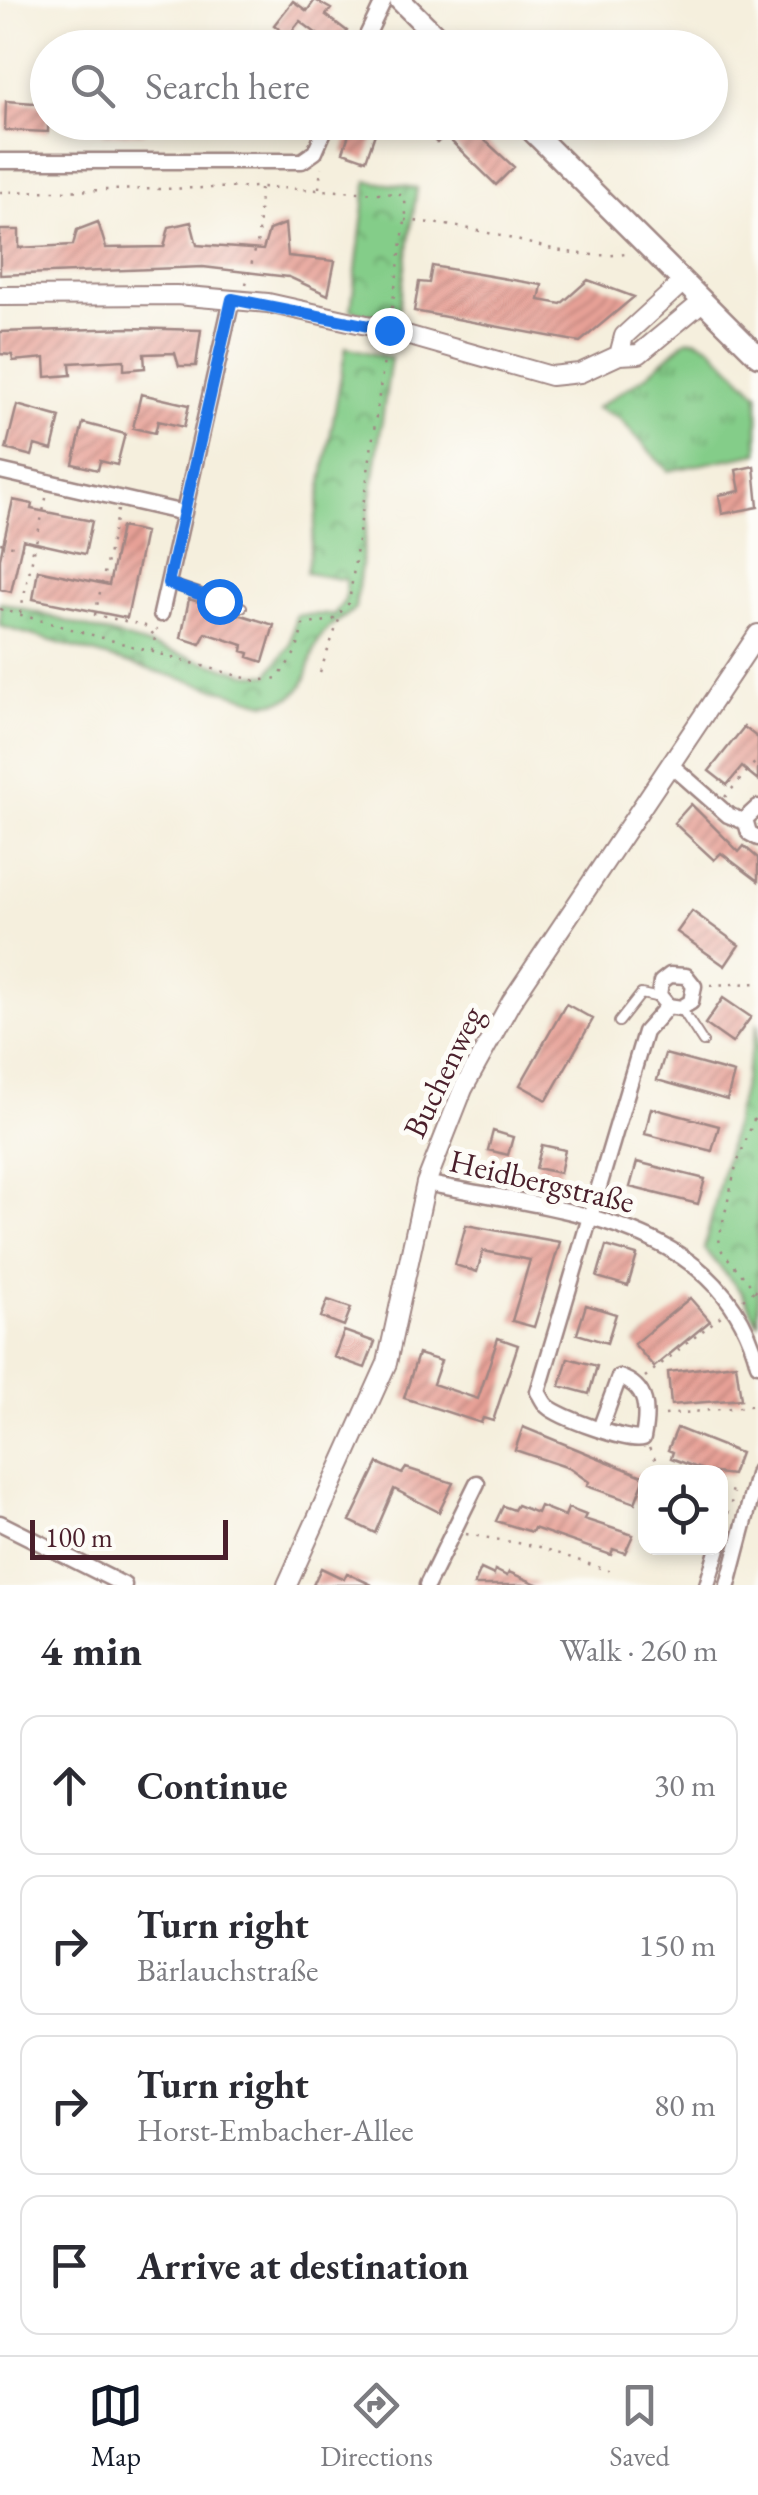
<!DOCTYPE html>
<html lang="en">
<head>
<meta charset="utf-8">
<style>
	:root { --surface:#fff; --page:#f2f2f3; --text:#2b2b33; --muted:#7c7c81; --line:#e1e1e2; --accent:#111827 }
	body { margin:0; font-family:"EB Garamond",serif; background:var(--page); color:var(--text) }
	.controls { position:absolute; right:30px; bottom:30px; display:grid; overflow:hidden; border-radius:20px; box-shadow:0 5px 15px #0003 }
	.controls button { width:90px; height:90px; display:grid; place-items:center; padding:0; border:0; border-bottom:2px solid var(--line); background:var(--surface); color:var(--text); font:50px sans-serif }
	.scale { position:absolute; left:30px; bottom:25px; width:198px; box-sizing:border-box; padding-left:10px; border:5px solid #4a1f2b; border-top:0; font-size:28px; line-height:35px; white-space:nowrap; color:#4a1f2b; -webkit-text-stroke:8px #fdfcf7; paint-order:stroke }
	.stop { position:absolute; width:30px; height:30px; margin:-22px; border:8px solid #1a73e8; border-radius:50%; background:#fff }
	.stop.end { background:#1a73e8; border-color:#fff; box-shadow:0 2px 10px #0008 }
	.list { margin:0; padding:0; list-style:none }
	h2 { display:flex; justify-content:space-between; align-items:center; height:130px; margin:0; padding:0 40px; font-size:42px }
	h2 small { font-size:32px; font-weight:400; color:var(--muted) }
	.list li { display:grid; grid-template-columns:65px 1fr auto; gap:30px; align-items:center; box-sizing:border-box; height:140px; margin:0 20px 20px; padding:0 20px; border:2px solid var(--line); border-radius:20px }
	.list b { display:block; font-size:38px; white-space:nowrap }
	.list p { margin:0; font-size:32px; white-space:nowrap; color:var(--muted) }
	.list em { font-size:32px; font-style:normal; color:var(--muted) }
	.icon { flex:none; width:55px; height:55px; fill:none; stroke:currentColor; stroke-width:2; stroke-linecap:round; stroke-linejoin:round }
	.map { position:relative; flex:none; width:758px; height:1585px; overflow:hidden }
	.search { position:absolute; background:var(--surface); box-shadow:0 5px 15px #0003; left:30px; right:30px; top:30px; height:110px; display:flex; align-items:center; gap:25px; box-sizing:border-box; padding:0 35px; border-radius:55px; color:var(--muted); font-size:38px }
	.sheet { height:770px; background:var(--surface) }
	nav { display:flex; justify-content:space-around; align-items:center; box-sizing:border-box; height:140px; border-top:2px solid var(--line); background:var(--surface); font-size:28px; color:var(--muted) }
	nav a { display:grid; justify-items:center; gap:5px }
	nav .on { color:var(--accent) }
	.map>svg:first-child { display:block }
	.grass { fill:url(#grass-tufts); stroke:#67765a; stroke-width:2.5 }
	.park { fill:url(#park-crowns); stroke:#67765a; stroke-width:2.5 }
	.building { fill:url(#building-hatch) }
	.lines { fill:none; stroke-linecap:round; stroke-linejoin:round }
	.service-casing { stroke:#a08784; stroke-width:12 }
	.minor-casing { stroke:#a08784; stroke-width:19 }
	.tertiary-casing { stroke:#a08784; stroke-width:22 }
	.secondary-casing { stroke:#a08784; stroke-width:25 }
	.path { stroke:#a08784; stroke-width:2.5; stroke-dasharray:2.5 8; stroke-linecap:butt }
	.service { stroke:#fff; stroke-width:8 }
	.minor { stroke:#fff; stroke-width:14 }
	.tertiary { stroke:#fff; stroke-width:18 }
	.secondary { stroke:#fff; stroke-width:20 }
	.route { stroke:#1a73e8; stroke-width:12 }
	.labels { text-anchor:middle; dominant-baseline:central; stroke-width:10; stroke-linejoin:round; paint-order:stroke }
	.street-label { font-size:32px; fill:#4a1f2b; stroke:#fdfcf7 }
</style>
</head>
<body>
<div class="map">
<svg width="758" height="1585" viewBox="0 0 758 1585">
	<defs>
		<pattern id="grass-tufts" width="24" height="20" patternUnits="userSpaceOnUse" patternTransform="scale(2.5)"><rect width="24" height="20" fill="#84cd89"/><path d="M3 7l-1-3M5 7V3M7 7l1-3M15 17l-1-3M17 17v-4M19 17l1-3" fill="none" stroke="#6ea670"/></pattern>
		<pattern id="park-crowns" width="20" height="18" patternUnits="userSpaceOnUse" patternTransform="scale(2.5)"><rect width="20" height="18" fill="#84cd89"/><path d="M2 6a3 3 0 1 1 6 0M12 15a3 3 0 1 1 6 0" fill="none" stroke="#6ea670"/></pattern>
		<pattern id="building-hatch" width="6" height="6" patternUnits="userSpaceOnUse" patternTransform="scale(2.5)"><rect width="6" height="6" fill="#e7a197"/><path d="M-1 1l2-2M0 6l6-6M5 7l2-2" fill="none" stroke="#bd837b"/></pattern>
	</defs>
	<rect width="100%" height="100%" fill="#fdfcf7"/>
	<filter id="ink" filterUnits="userSpaceOnUse"><feTurbulence type="fractalNoise" baseFrequency=".01" numOctaves="2"/><feDisplacementMap in="SourceGraphic" scale="20" xChannelSelector="R" yChannelSelector="G"/><feConvolveMatrix kernelMatrix="1 2 1 2 8 2 1 2 1" color-interpolation-filters="sRGB"/></filter>
	<filter id="wash" filterUnits="userSpaceOnUse"><feTurbulence type="fractalNoise" baseFrequency=".0048" numOctaves="4" result="noise"/><feDisplacementMap in="SourceGraphic" scale="40" xChannelSelector="R" yChannelSelector="G"/><feGaussianBlur stdDeviation="2.25" result="paint"/><feColorMatrix in="noise" values="0 0 0 0 0 0 0 0 0 0 0 0 0 0 0 0 0 1.4 0 .05"/><feComposite in="paint" operator="in"/></filter>
	<g filter="url(#wash)">
		<rect width="100%" height="100%" fill="#f5efdd"/>
		<path class="grass" d="M695,339L709,345L758,394V453L668,471L619,418L596,408L646,376L686,340Z"/>
		<path class="park" d="M367,181L417,188L397,322L351,310Z
			M346,347L391,358L355,608C346,619 331,623 323,634C301,663 318,701 265,703L0,626V602L247,674L268,675L290,645L296,615L334,614L345,600L346,580L306,573Z
			M758,1022V1324L742,1293L704,1249Z"/>
		<g id="blocks">
			<path class="building" d="M315,0L331,9L326,15L347,31L334,48H313L321,37L300,21L288,36L274,25L293,1L307,11Z
				M6,101L48,104V132L5,130Z
				M103,122H145V133L103,134Z
				M353,122H379L366,160L343,152Z
				M431,122H465L514,167L496,185L445,135L437,143L424,130Z
				M98,222L106,248L164,247L169,227L191,222L197,245L263,250L269,230L285,224L288,256L335,261L328,295L289,277L203,267L0,275V230H19V248L73,245L77,230Z
				M432,266L542,285L539,300L561,304L588,280L634,297L580,342L414,311L419,282L429,283Z
				M129,328L201,330L196,366H179L175,353L144,354L145,368L124,370V360L70,363L71,375L46,377L45,358L13,361L12,355L0,354V332Z
				M141,394L189,405L184,427L158,421L155,433L133,428Z
				M17,405L60,417L52,450L35,445L32,456L6,449Z
				M83,423L125,434L117,465L100,461L98,470L73,464Z
				M754,466L758,507L722,514L719,495L740,491L736,470Z
				M13,500L32,504L31,509L92,521L85,554L23,540L11,592L0,589V558Z
				M121,527L145,532L127,618L33,599L38,570L109,585Z
				M189,599L274,625L263,662L248,657L249,653L242,651L243,645L206,633L200,644L181,638Z
				M744,727L758,738V780L742,767L727,785L709,771Z
				M691,804L739,852L744,846L758,858V881L721,853L714,860L674,823Z
				M692,911L739,945L725,966L677,932Z
				M723,998L751,1017L732,1043L705,1024Z
				M566,1004L593,1019L547,1100L520,1085Z
				M665,1054L734,1073L727,1100L657,1080Z
				M651,1108L719,1126L712,1151L645,1134Z
				M493,1131L513,1137L508,1155L488,1150Z
				M542,1145L565,1150L560,1173L536,1168Z
				M637,1162L705,1179L698,1204L630,1187Z
				M466,1225L560,1242L534,1327L512,1321L530,1260L483,1251L477,1272L455,1265Z
				M606,1246L637,1255L628,1286L597,1277Z
				M690,1298L710,1321L654,1367L634,1344Z
				M328,1300L351,1308L344,1326L321,1317Z
				M586,1305L616,1314L607,1343L577,1334Z
				M344,1331L375,1342L365,1368L334,1357Z
				M498,1338L518,1345L493,1421L483,1418L481,1423L404,1398L418,1354L441,1361L433,1384L478,1399Z
				M568,1358L597,1366L589,1394L560,1386Z
				M736,1364L741,1399L671,1405L668,1372Z
				M523,1427L645,1477L635,1503L587,1486L589,1482L569,1468L515,1450Z
				M677,1428L740,1453L732,1475L708,1472L671,1458L673,1452L668,1450Z
				M378,1463L402,1474L406,1468L453,1483L439,1512L394,1489L375,1533L350,1521Z
				M517,1505L537,1513L540,1506L565,1516L568,1508L586,1515L584,1519L633,1535L625,1553L613,1549L611,1555L534,1528L532,1532L496,1521L503,1506L514,1510Z
				M321,1568L344,1579L347,1573L372,1585H313Z
				M481,1569L494,1575L495,1570L507,1576L509,1572L539,1585H474Z"/>
		</g>
	</g>
	<g filter="url(#ink)">
		<use href="#blocks" fill-opacity="0" stroke="#a08784" stroke-width="2.5"/>
		<g class="lines">
			<defs>
				<path id="service" d="M168,583L242,607
					M681,1008L703,1042
					M619,1022L641,994L660,998"/>
				<path id="minor" d="M361,48L384,0
					M0,161H302L315,152L328,122
					M0,471L184,513
					M161,614L232,299
					M670,764L728,815L745,822
					M758,807L745,819L749,833L758,838
					M426,1183C551,1210 720,1216 758,1364
					M600,1429L619,1377C649,1387 648,1411 643,1438C629,1443 559,1417 547,1406C543,1402 541,1396 538,1392L645,1032L668,1006L681,1008L691,1002L694,986L686,976L670,975L661,982L659,995L668,1006
					M0,1523L124,1585
					M427,1585L477,1483
					M707,1585L718,1548
					M728,1585L758,1471"/>
				<path id="tertiary" d="M0,296L176,295L268,303L389,330L551,376L580,373L619,355L639,354L702,302
					M619,355L624,336L683,282
					M287,1585L387,1363L426,1183L463,1089L511,1002L758,634"/>
				<path id="secondary" d="M400,0L448,48
					M523,122L758,356"/>
			</defs>
			<use href="#service" class="service-casing"/>
			<use href="#minor" class="minor-casing"/>
			<use href="#tertiary" class="tertiary-casing"/>
			<use href="#secondary" class="secondary-casing"/>
			<path class="path" d="M319,188L321,167
				M0,192L260,187L399,194L405,200L406,215L391,314
				M405,220C432,223 458,226 484,232C534,243 580,262 632,253
				M246,284L258,240L260,189
				M118,510L95,615L144,625L156,637
				M0,543L33,551
				M0,609L256,681L278,678L297,650L303,625L333,620L349,603L386,347
				M20,613L47,494
				M152,651L157,629
				M320,672L340,617
				M725,797L758,759
				M710,985L758,983
				M758,1109L736,1166L719,1239L722,1251L758,1294
				M743,1299L758,1288
				M645,1377L721,1316
				M665,1415L758,1405
				M649,1448L658,1464L680,1472
				M720,1488L733,1492
				M466,1534L540,1547L609,1571
				M722,1534L734,1493"/>
			<use href="#service" class="service"/>
			<use href="#minor" class="minor"/>
			<use href="#tertiary" class="tertiary"/>
			<use href="#secondary" class="secondary"/>
		</g>
	</g>
	<g class="lines" filter="url(#ink)">
		<path class="route" d="M219,601L168,583L232,299L389,330"/>
	</g>
	<g class="labels">
		<g class="street-label">
			<text transform="translate(443 1072) rotate(-64)">Buchenweg</text>
			<text transform="translate(542 1181) rotate(13)">Heidbergstraße</text>
		</g>
	</g>
</svg>
<div class="controls">
<button><svg class="icon" aria-label="locate" viewBox="0 0 24 24"><circle cx="12" cy="12" r="6"/><path d="M12 2v4M12 18v4M2 12h4M18 12h4"/></svg></button>
</div>
<div class="scale">100 m</div>
<div class="stop" style="left:219px;top:601px"></div>
<div class="stop end" style="left:389px;top:330px"></div>
<div class="search"><svg class="icon" aria-label="search" viewBox="0 0 24 24"><circle cx="10" cy="10" r="6"/><path d="M15 15l6 6"/></svg>Search here</div>
</div>
<section class="sheet">
<h2>4 min<small>Walk · 260 m</small></h2>
<ul class="list">
<li><svg class="icon" aria-label="ahead" viewBox="0 0 24 24"><path d="M12 20V5M6 11l6-6 6 6"/></svg><div><b>Continue</b></div><em>30 m</em></li>
<li><svg class="icon" aria-label="right" viewBox="0 0 24 24"><path d="M7 20v-9h11M14 6l5 5-5 5"/></svg><div><b>Turn right</b><p>Bärlauchstraße</p></div><em>150 m</em></li>
<li><svg class="icon" aria-label="right" viewBox="0 0 24 24"><path d="M7 20v-9h11M14 6l5 5-5 5"/></svg><div><b>Turn right</b><p>Horst-Embacher-Allee</p></div><em>80 m</em></li>
<li><svg class="icon" aria-label="arrive" viewBox="0 0 24 24"><path d="M6 21V4h12l-3 4 3 4H6"/></svg><div><b>Arrive at destination</b></div></li>
</ul>
</section>
<nav>
<a class="on"><svg class="icon" aria-label="map" viewBox="0 0 24 24"><path d="M3 6l6-2 6 2 6-2v14l-6 2-6-2-6 2zM9 4v14M15 6v14"/></svg>Map</a>
<a><svg class="icon" aria-label="directions" viewBox="0 0 24 24"><path d="M12 3l9 9-9 9-9-9zM9 14v-3h6M13 9l2 2-2 2"/></svg>Directions</a>
<a><svg class="icon" aria-label="saved" viewBox="0 0 24 24"><path d="M7 4h10v16l-5-4-5 4z"/></svg>Saved</a>
</nav>
</body>
</html>
